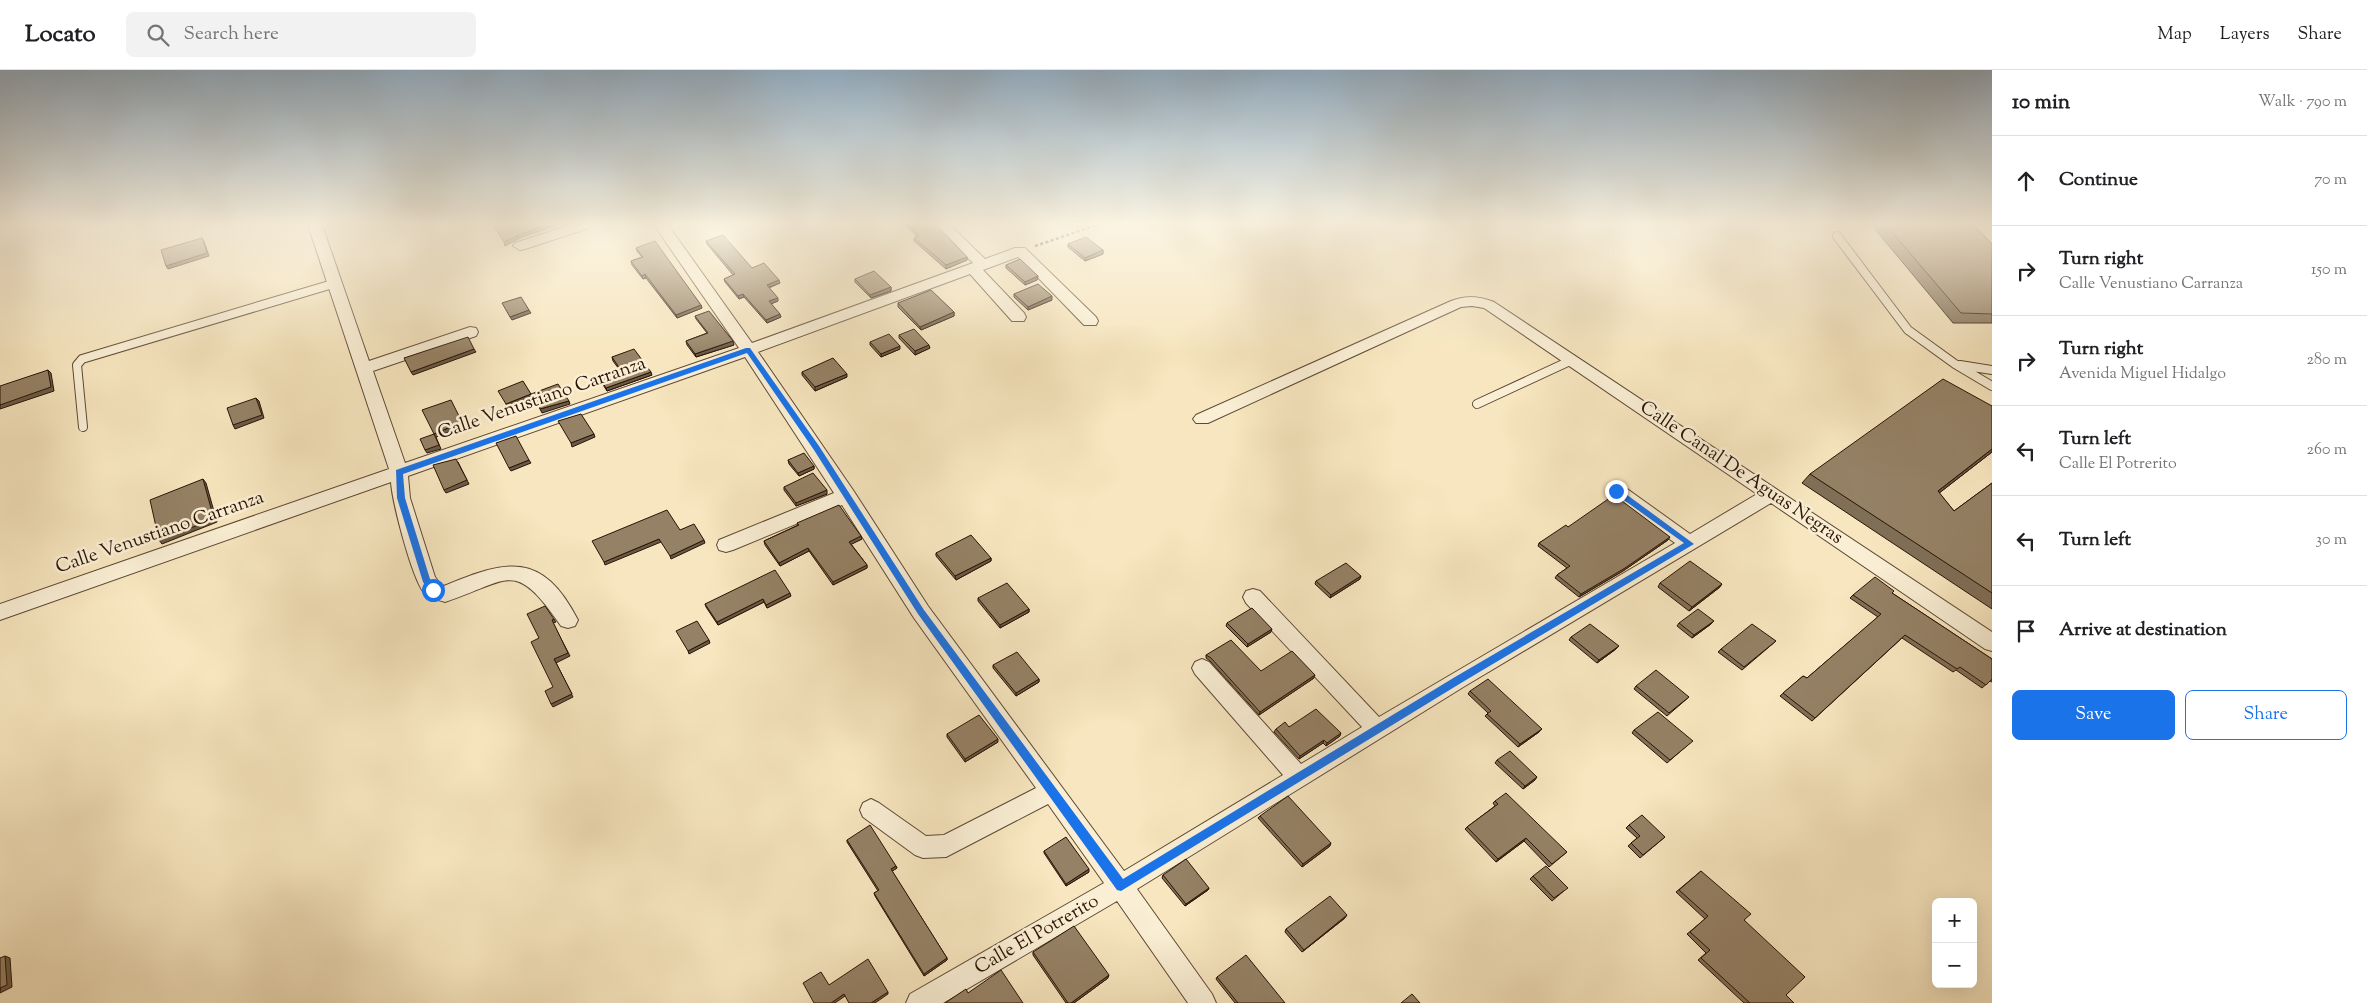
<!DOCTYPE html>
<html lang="en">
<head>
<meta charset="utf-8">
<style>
	:root { --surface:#fff; --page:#f2f2f2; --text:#202124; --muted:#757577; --line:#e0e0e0; --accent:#1a73e8 }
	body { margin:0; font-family:"Sorts Mill Goudy",serif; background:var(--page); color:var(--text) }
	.controls { position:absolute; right:15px; bottom:15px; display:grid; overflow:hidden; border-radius:8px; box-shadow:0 5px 20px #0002 }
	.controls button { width:45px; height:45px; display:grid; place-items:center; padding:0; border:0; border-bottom:1px solid var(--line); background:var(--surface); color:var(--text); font:25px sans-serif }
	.stop { position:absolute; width:15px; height:15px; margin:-11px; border:4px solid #1a73e8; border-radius:50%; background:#fff }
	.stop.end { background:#1a73e8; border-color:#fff; box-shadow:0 1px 5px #0008 }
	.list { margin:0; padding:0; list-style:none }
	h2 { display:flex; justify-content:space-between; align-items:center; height:65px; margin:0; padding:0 20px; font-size:21px }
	h2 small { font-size:16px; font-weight:400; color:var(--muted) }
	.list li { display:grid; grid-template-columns:32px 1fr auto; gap:15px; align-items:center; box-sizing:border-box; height:90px; padding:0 20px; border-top:1px solid var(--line) }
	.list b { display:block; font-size:19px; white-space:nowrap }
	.list p { margin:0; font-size:16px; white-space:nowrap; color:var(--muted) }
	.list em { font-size:16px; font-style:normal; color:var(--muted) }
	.actions { display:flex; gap:10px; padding:15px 20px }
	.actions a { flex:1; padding:11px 0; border:1px solid var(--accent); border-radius:8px; text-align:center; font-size:18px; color:var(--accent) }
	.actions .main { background:var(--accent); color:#fff }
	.icon { flex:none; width:28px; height:28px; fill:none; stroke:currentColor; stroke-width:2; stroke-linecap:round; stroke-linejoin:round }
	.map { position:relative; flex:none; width:1992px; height:933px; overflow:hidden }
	header { display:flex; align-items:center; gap:30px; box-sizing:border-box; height:70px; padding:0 25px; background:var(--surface); border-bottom:1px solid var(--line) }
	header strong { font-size:24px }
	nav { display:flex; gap:28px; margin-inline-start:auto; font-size:18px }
	.search { width:350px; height:45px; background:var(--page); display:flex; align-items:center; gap:12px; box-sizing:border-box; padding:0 18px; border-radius:8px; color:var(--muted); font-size:19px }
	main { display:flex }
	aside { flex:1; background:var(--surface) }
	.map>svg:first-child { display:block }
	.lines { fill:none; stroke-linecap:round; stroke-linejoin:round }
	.lane-casing { stroke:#5d4833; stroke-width:10 }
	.street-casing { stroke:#5d4833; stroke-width:2 }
	.path { stroke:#2a1304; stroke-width:2.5; stroke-dasharray:3 2.5; stroke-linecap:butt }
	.lane { stroke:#faefd5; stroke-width:8 }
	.street { fill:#faefd5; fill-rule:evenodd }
	.wall { fill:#806f57; stroke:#2a1304 }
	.shaded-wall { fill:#685a47; stroke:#2a1304 }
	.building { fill:#958165; stroke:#2a1304 }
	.route { fill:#1a73e8 }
	.labels { text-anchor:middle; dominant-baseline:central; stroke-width:5; stroke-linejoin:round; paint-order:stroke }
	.street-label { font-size:19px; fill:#2a1304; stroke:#faefd5 }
</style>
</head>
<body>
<header>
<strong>Locato</strong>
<div class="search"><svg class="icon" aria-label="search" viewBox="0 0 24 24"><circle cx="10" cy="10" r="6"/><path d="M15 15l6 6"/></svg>Search here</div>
<nav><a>Map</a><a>Layers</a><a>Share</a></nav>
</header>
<main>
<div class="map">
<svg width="1992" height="933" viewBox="0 0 1992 933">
	<rect width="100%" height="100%" fill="#f7e6bf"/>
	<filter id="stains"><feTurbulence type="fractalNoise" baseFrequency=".004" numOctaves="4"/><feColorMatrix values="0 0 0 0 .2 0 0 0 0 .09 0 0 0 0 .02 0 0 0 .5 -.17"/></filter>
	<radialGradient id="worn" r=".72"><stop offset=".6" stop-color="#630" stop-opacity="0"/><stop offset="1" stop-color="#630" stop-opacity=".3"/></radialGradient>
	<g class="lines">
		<defs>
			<path id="lane" d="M1837,166L1908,260L1955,294L1992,316
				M1960,295L1992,300
				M1477,334L1572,290
				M83,357L77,295L82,289L336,213"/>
			<path id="street" d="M308,155H322L369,291L470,257L476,258L478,262L476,266L373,301L405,393L739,278L654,155H668L752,273L973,193L935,155H950L985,189L1015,178H1025L1096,247L1098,251L1096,255H1084L1018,187L983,200L1024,243L1026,247L1024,251H1012L970,204L758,282L853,420L928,536L1124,801L1283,705L1195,604L1192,598L1195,592L1202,589L1209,592L1301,694L1362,657L1246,533L1243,527L1246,521L1253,519L1260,521L1379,647L1675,473L1611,426L1608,421L1611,416L1617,414L1623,416L1690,464L1757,424L1484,238L1472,236L1461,237L1208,353H1196L1193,349L1196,345L1451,231C1466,225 1479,226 1494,232L1992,562V581L1985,579L1771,433L1465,616L1137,819L1212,924L1216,933H1188L1117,831L943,933H906L910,924L1104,813L1048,734L946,787L923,788L915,785L863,747L860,740L863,733L871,729L879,733L926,766L944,765L1036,718L914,548L842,435L733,480L726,482L719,480L717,475L719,470L834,423L745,287L408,406L410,428L435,507L440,514L444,516C506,490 542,480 578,550L575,556L568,558L561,556C514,488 511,510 445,532C440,530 431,529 427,526C413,516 392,430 391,412L0,550V534L389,399Z
				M570,155H591L589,158L525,179L520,180L513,176L515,173Z"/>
		</defs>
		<use href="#lane" class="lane-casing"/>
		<use href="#street" class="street-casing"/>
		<path class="path" d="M1035,176L1097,155"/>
		<use href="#lane" class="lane"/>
		<use href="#street" class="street"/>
	</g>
	<path class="wall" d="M906,155H936L967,187V190L946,199L914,171V168L917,166Z
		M1876,155H1974L1992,174V253H1953L1874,158Z
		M706,171L752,198L780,213L769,218L778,231L771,234L781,247L767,253L744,227L739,229L725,212L724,209L733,205L707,174Z
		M1068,174L1103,180V184L1085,191L1068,177Z
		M636,178L701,235L702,238L677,248L646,208L643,209L632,195L631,191L642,187L637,181Z
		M1006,195L1038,206L1037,210L1025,215L1006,198Z
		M855,209L891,217V221L871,228L855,212Z
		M1014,224L1052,230L1028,240L1014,227Z
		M898,233L954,242V246L921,260L898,237Z
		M695,246L734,275L696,287L687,275L686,271L707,263L696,249Z
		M899,265L930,278L915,285L899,268Z
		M870,272L900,279L881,287L870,275Z
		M612,287L652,305L607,321L600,310L599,307L619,299L613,291Z
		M802,302L847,307L815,321L802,305Z
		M1992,336V382L1939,423L1954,441L1992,413V539L1802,413L1810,404Z
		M788,390L814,396V399L799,406L789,394Z
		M784,417L827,424L796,436L784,420Z
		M797,453L862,469L851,474L867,495V498L833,515L809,481L780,496L765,475L764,471L798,455Z
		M1568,457L1668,470L1623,501L1579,527L1555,508L1557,505L1567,498L1538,476L1539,473Z
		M936,483L991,488V491L956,510L936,486Z
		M1360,509L1330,528L1315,514L1316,511Z
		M1660,513L1720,517L1689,541L1658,517Z
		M1892,523L1992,589V612L1990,611L1982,618L1956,600L1953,602L1902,568L1812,651L1780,626L1803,606L1807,608L1878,547L1850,528L1853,525Z
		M791,526L767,538L764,532L718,555L706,537L705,534Z
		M978,528L1029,539V542L1000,558L978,531Z
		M1714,551L1711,554L1692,568L1677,556L1679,553Z
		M1227,553L1271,562L1247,577L1226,556Z
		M1571,567L1616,579L1597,593L1569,570Z
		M1776,571L1742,600L1718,582L1721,579Z
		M1206,585L1261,601L1314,608L1259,645L1210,591L1206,588Z
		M993,595L1039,609V612L1016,626L993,598Z
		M1636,616L1689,627L1667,646L1634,619Z
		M1470,621L1539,662L1518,677L1485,646L1488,643L1468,624Z
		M1289,657L1340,666L1326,676L1323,673L1299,689L1274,662L1276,659Z
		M1634,660L1690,673L1667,693L1632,663Z
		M947,664L998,672L965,692L947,667Z
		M1497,690L1535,710L1523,719L1495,693Z
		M1495,731L1567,782L1549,797L1524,771L1496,792L1465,759L1467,757L1495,736L1493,733Z
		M1260,746L1330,776L1302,797L1258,748Z
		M1629,755L1665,767L1640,788L1628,776L1637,768L1626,758Z
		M847,770L896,796L897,798L892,801L947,888V890L924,906L875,826L874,823L878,821L847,772Z
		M1044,781L1089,802L1066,816L1044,783Z
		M1701,801L1744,850L1786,925L1794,933H1744L1698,890L1706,883L1687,864L1705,849L1676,822Z
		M1163,805L1209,818L1208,820L1185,836L1162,808Z
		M1533,806L1565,820L1552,831L1530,809Z
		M1345,848L1302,882L1285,862L1286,859Z
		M1033,882L1108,908L1074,933H1066L1033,885Z
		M1217,907L1285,933H1235L1216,909Z"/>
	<path class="shaded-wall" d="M547,155H558L522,167L505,176L504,172L521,164Z
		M202,168L204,171L209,186L168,199L166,196Z
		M1103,180V184L1085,191V188Z
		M967,187V190L946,199V195Z
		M645,204L646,208L643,209L642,206Z
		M1038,206L1037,210L1025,215V212Z
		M779,210L780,213L767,218V215Z
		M891,217V221L871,228L870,225Z
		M743,224L744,227L739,229L738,226Z
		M1052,226V230L1028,240V237Z
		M778,228V231L770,234L769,231Z
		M701,235L702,238L677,248L676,245Z
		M529,240L531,243L512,250L510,247Z
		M954,242V246L921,260L920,257Z
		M780,244L781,247L767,253L766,250Z
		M733,271L734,275L696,287L695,284Z
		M929,275L930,278L915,285V281Z
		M900,276V279L881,287V284Z
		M474,279L476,282L413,305L411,302Z
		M48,300L51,303L54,321L0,339V335Z
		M651,302L652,305L607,321L606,318Z
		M847,304V307L815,321V317Z
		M531,324L533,328L507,338L506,334Z
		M256,328L259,331L264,348L235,359L233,355Z
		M569,331L570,334L542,343L540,339Z
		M462,352L464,356L436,367L441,379L427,383L425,380L434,364Z
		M594,364L595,367L572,377L571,373Z
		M1992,379V382L1929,431L1938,421Z
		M529,390L531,393L511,401L509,398Z
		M458,392L469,414L446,423L444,420Z
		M814,396V399L799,406L798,403Z
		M203,409L206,413L217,452L162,474L159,470Z
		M827,420V424L796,436V433Z
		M861,466L862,469L850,475L849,472Z
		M1670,467L1668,470L1623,501L1579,527L1581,524Z
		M659,469L661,472L605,495L604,492Z
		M704,470L705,473L671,489L670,486Z
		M808,478L809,481L780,496L779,493Z
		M991,488V491L956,510L955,506Z
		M867,495V498L833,515V512Z
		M1361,506L1360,509L1330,528L1331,525Z
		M1722,514L1720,517L1689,541L1692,537Z
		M790,523L791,526L767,538L766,535Z
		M763,529L764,532L718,555L717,552Z
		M1029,539V542L1000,558V555Z
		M554,549L556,552L553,553L570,586L556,593L573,627L553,637L551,634L572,624L554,589L552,550Z
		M1714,551L1711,554L1692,568L1694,565Z
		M1272,559L1271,562L1247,577L1248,574Z
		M709,570L710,573L689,584L688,581Z
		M1619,576L1616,579L1597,593L1599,590Z
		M1315,605L1314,608L1259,645L1260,642Z
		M1039,609V612L1016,626V623Z
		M1542,659L1539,662L1518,677L1520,674Z
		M1341,663L1340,666L1326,676L1327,673Z
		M998,669V672L965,692V689Z
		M1324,670L1323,673L1299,689L1300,686Z
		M1537,707L1535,710L1523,719L1525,716Z
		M1526,768L1524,771L1496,792L1498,789Z
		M1331,773L1330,776L1302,797L1303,794Z
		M896,796L897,798L891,802V799Z
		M1089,799V802L1066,816V814Z
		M1209,818L1208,820L1185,836L1186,834Z
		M1347,845L1345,848L1302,882L1304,880Z
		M5,886L10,888L12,917L0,923Z
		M947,888V890L924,906V904Z
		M1109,905L1108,908L1074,933H1071Z
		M888,922V924L875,933H871Z
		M844,924L845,926L835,933H831Z"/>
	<path class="building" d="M493,155H547L521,164L504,172Z
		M909,155H936L967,187L946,195L914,168L919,166Z
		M1886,155H1974L1992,174V244L1961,243Z
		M723,165L752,198L764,193L779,210L767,215L778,228L769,231L780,244L766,250L743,224L738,226L724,209L735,204L706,171Z
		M1086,167L1103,180L1085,188L1068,174Z
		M202,168L207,183L166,196L161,180Z
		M655,171L701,235L676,245L645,204L642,206L631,191L643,187L636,178Z
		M1020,189L1038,206L1025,212L1006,195Z
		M874,201L891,217L870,225L855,209Z
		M1038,214L1052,226L1028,237L1014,224Z
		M931,220L954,242L920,257L898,233Z
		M521,227L529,240L510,247L502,233Z
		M709,241L733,271L695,284L686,271L708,263L695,246Z
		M914,259L929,275L915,281L899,265Z
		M889,264L900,276L881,284L870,272Z
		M468,267L474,279L411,302L404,288Z
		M634,279L651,302L606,318L599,307L620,299L612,287Z
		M833,288L847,304L815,317L802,302Z
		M48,300L51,317L0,335V316Z
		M1943,309L1992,336V379L1938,421L1954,441L1992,413V523L1810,404Z
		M523,311L531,324L506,334L498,321Z
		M558,314L569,331L540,339L531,324Z
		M256,328L262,345L233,355L227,338Z
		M451,330L462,352L434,364L422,340Z
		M581,344L594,364L571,373L558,351Z
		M434,364L439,375L425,380L420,369Z
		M516,366L529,390L509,398L496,373Z
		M804,383L814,396L798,403L788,390Z
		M456,389L467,410L444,420L433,395Z
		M813,403L827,420L796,433L784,417Z
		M203,409L214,449L159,470L150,430Z
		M1614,425L1670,467L1625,498L1581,524L1557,505L1570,496L1539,473L1566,455L1568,457Z
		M839,435L861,466L849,472L867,495L833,512L808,478L779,493L764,471L799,455L797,453Z
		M667,440L680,460L694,454L704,470L670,486L659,469L604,492L592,471Z
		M971,465L991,488L955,506L936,483Z
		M1690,491L1722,514L1692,537L1660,513Z
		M1346,493L1361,506L1331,525L1316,511Z
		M775,500L790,523L766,535L763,529L717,552L705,534Z
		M1875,507L1894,521L1892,523L1992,589V609L1986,615L1960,597L1957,599L1905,565L1815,648L1783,623L1803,606L1807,608L1881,544L1853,525Z
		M1007,513L1029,539L1000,555L978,528Z
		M545,536L554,549L552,550L568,583L554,589L572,624L551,634L545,621L553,617L531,572L539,568L527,544Z
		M1252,538L1272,559L1248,574L1227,553Z
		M1698,539L1714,551L1694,565L1679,553Z
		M697,551L709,570L688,581L676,561Z
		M1590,554L1619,576L1599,590L1571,567Z
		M1752,554L1776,571L1744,597L1721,579Z
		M1231,570L1261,601L1292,581L1315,605L1260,642L1211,588L1206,585Z
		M1017,582L1039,609L1016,623L993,595Z
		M1656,600L1689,627L1669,643L1636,616Z
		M1488,609L1542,659L1520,674L1487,644L1491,641L1470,621Z
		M1316,639L1341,663L1327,673L1324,670L1300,686L1276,659L1285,652L1289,657Z
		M1658,642L1693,671L1670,690L1634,660Z
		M979,645L998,669L965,689L947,664Z
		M1510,681L1537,707L1525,716L1497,690Z
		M1506,723L1567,782L1552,794L1526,768L1498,789L1467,757L1498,734L1495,731Z
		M1288,726L1331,773L1303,794L1260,746Z
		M1642,745L1665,767L1643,785L1631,773L1640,766L1629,755Z
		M870,755L896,796L891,799L947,888L924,904L874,823L879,820L847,770Z
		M1066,767L1089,799L1066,814L1044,781Z
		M1186,789L1209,818L1186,834L1163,805Z
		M1546,796L1568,818L1554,828L1533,806Z
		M1701,801L1751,844L1744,850L1805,907L1786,925L1794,933H1750L1701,888L1710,880L1690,862L1708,846L1679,820Z
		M1330,826L1347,845L1304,880L1286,859Z
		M1074,856L1109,905L1071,933H1068L1033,882Z
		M1246,885L1285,933H1238L1217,907Z
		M5,886L7,915L0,918V888Z
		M868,889L888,922L871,933H849L844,924L831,933H814L803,913L821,902L829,915Z
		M1001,900L1023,933H945L966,919L968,923Z
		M1412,924L1420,933H1401Z"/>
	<linearGradient id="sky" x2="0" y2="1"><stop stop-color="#92abbe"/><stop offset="0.54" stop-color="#fbf4e2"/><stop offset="1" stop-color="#fbf4e2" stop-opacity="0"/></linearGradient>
	<rect width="1992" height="285" fill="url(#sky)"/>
	<path class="route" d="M746,278H750L819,376L924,540L1123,809L1455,607L1684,473L1614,423V419H1619L1694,474L1461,613L1121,821L1117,820L918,544L814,380L747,283L403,404L405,428L430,509L438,520L436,523H430L423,512L397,428L396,400Z"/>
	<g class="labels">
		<g class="street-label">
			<text transform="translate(542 329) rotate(-19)">Calle Venustiano Carranza</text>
			<text transform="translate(1741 403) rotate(34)">Calle Canal De Aguas Negras</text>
			<text transform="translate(160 463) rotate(-19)">Calle Venustiano Carranza</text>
			<text transform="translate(1037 865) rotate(-30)">Calle El Potrerito</text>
		</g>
	</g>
	<rect width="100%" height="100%" filter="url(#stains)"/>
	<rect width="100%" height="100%" fill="url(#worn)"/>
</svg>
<div class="controls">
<button>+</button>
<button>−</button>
</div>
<div class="stop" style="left:433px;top:520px"></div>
<div class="stop end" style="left:1616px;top:421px"></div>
</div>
<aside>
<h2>10 min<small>Walk · 790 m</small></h2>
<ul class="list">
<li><svg class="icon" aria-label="ahead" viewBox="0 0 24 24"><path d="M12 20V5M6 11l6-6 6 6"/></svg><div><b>Continue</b></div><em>70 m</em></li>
<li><svg class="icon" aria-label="right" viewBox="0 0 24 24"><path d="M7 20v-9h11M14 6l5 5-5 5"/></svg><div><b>Turn right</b><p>Calle Venustiano Carranza</p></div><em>150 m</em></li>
<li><svg class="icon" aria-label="right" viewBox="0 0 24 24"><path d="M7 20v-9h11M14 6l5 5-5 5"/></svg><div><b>Turn right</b><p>Avenida Miguel Hidalgo</p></div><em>280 m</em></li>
<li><svg class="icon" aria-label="left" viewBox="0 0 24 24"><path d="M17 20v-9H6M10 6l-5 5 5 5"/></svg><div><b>Turn left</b><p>Calle El Potrerito</p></div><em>260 m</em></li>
<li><svg class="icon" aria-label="left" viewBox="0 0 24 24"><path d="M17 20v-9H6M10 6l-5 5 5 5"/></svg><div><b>Turn left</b></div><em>30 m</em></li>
<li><svg class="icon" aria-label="arrive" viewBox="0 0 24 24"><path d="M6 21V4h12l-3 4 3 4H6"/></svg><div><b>Arrive at destination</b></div></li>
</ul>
<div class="actions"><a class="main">Save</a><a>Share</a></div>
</aside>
</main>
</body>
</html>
